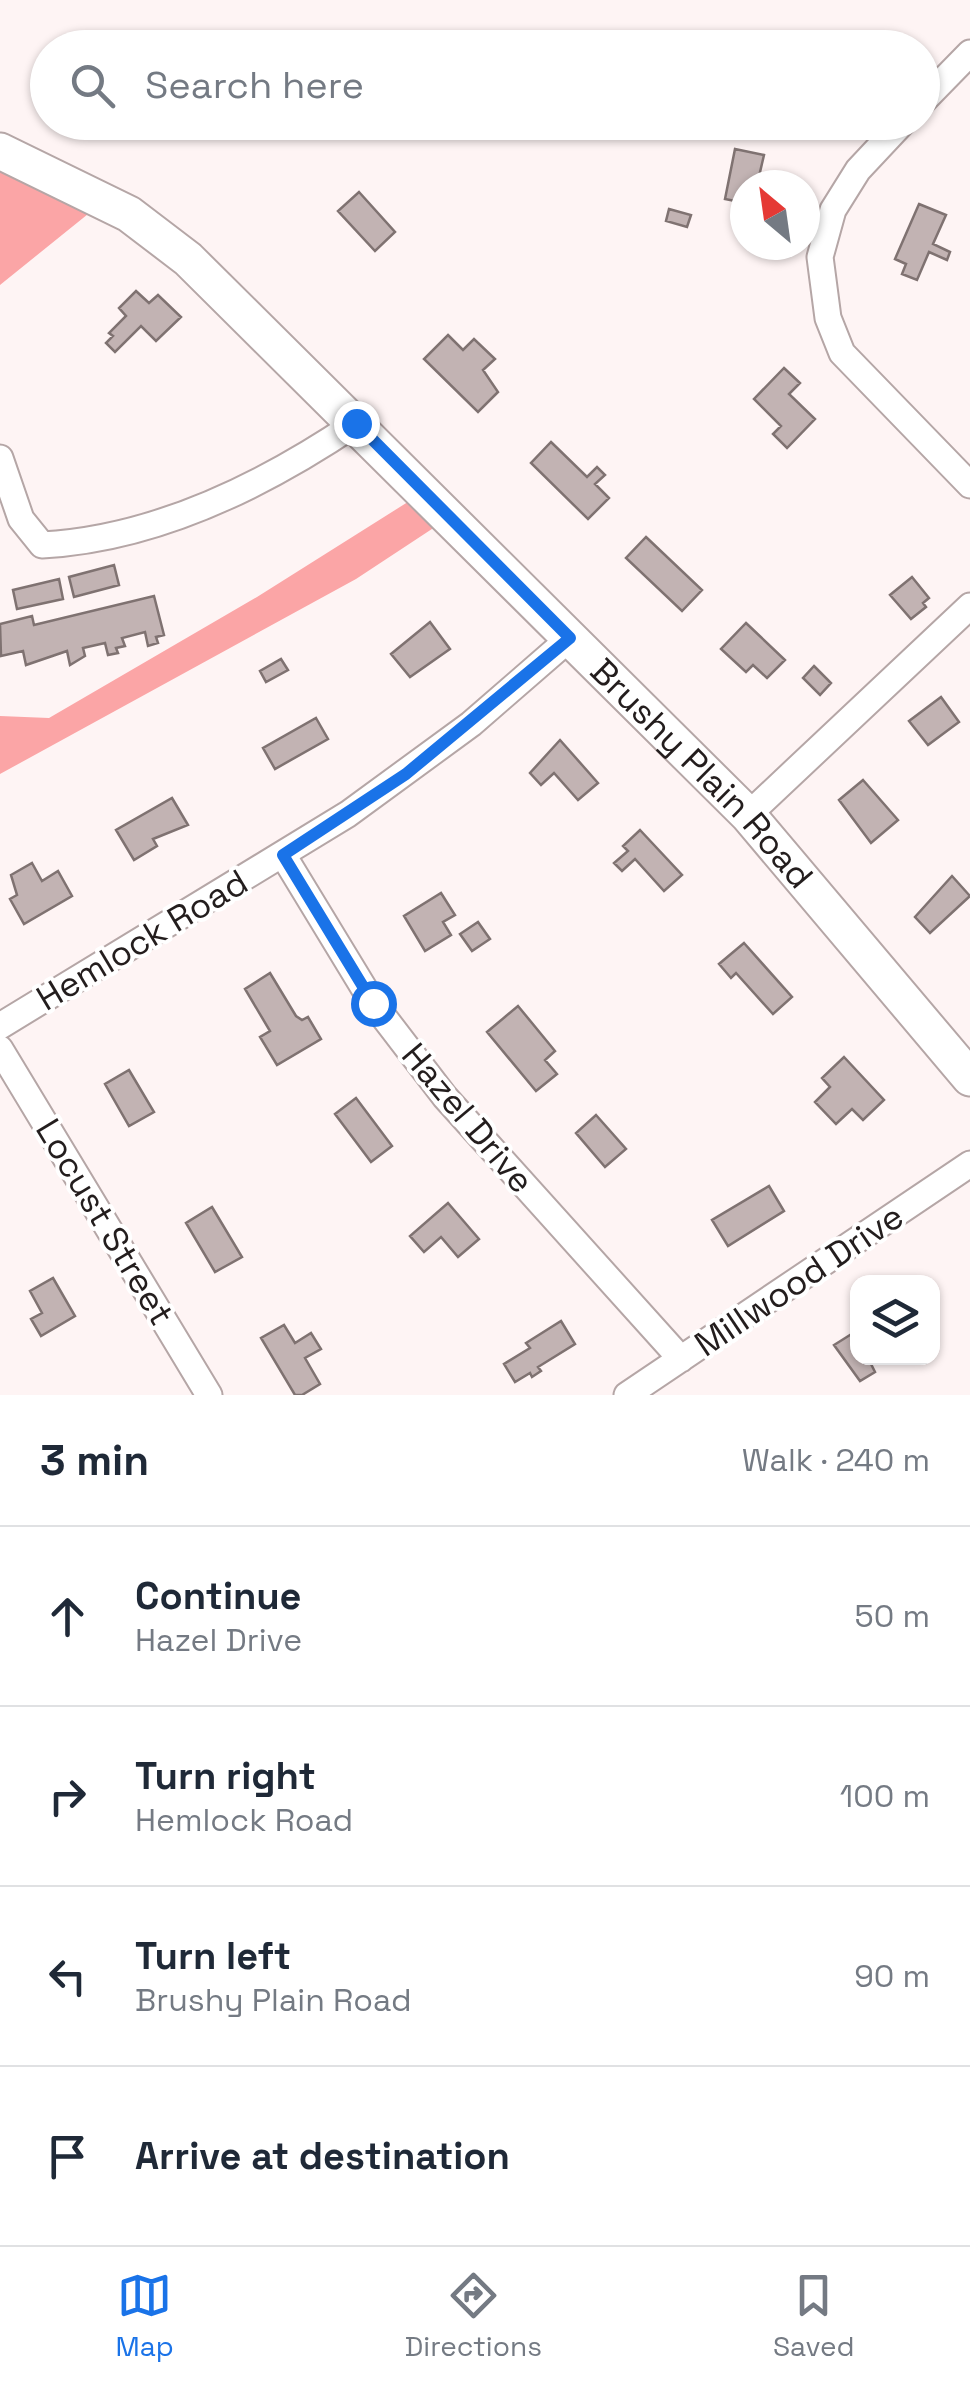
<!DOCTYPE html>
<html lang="en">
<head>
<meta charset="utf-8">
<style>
	:root { --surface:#fff; --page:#f6f6f7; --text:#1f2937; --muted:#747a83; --line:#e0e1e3; --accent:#1a73e8 }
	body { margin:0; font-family:"Space Grotesk",sans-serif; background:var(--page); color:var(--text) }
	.controls { position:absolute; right:30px; bottom:30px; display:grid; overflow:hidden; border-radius:20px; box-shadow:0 2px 8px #0004 }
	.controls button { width:90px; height:90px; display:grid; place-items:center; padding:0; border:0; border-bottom:2px solid var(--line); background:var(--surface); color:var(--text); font:50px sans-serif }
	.compass { position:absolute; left:730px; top:170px; width:90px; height:90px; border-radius:50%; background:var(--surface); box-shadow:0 2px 8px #0004; rotate:331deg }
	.stop { position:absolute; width:30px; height:30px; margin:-22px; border:8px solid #1a73e8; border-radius:50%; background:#fff }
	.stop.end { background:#1a73e8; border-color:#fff; box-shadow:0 2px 10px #0008 }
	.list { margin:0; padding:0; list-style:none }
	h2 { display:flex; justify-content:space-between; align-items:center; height:130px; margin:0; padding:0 40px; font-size:42px }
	h2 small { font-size:32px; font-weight:400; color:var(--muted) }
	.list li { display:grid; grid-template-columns:65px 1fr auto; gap:30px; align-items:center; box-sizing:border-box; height:180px; padding:0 40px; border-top:2px solid var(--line) }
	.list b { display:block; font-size:38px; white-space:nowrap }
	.list p { margin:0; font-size:32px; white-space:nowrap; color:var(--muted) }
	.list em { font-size:32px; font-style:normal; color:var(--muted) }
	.icon { flex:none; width:55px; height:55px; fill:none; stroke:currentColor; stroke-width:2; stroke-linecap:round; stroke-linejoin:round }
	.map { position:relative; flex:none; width:970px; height:1395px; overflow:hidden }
	.search { position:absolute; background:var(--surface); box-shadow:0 2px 8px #0004; left:30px; right:30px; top:30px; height:110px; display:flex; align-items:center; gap:25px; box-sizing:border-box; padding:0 35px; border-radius:55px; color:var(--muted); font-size:38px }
	.sheet { height:850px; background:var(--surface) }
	nav { display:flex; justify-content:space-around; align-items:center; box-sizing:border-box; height:140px; border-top:2px solid var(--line); background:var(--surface); font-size:28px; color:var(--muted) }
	nav a { display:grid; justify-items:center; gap:5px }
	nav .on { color:var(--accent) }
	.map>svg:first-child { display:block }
	.forest { fill:#fba5a6 }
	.building { fill:#c2b3b3; stroke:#7f7271; stroke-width:2.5 }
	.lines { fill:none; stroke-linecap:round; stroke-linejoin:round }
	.street-casing { stroke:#b5a6a6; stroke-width:29 }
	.secondary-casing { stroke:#b5a6a6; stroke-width:39 }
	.street { stroke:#fff; stroke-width:25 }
	.secondary { stroke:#fff; stroke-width:35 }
	.route { stroke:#1a73e8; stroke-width:12 }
	.labels { text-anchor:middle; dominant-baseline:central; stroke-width:8; stroke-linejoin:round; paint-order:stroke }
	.street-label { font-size:35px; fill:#231d1d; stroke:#fff }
</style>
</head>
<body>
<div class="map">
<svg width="970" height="1395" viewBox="0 0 970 1395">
	<rect width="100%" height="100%" fill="#fef4f4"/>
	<path class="forest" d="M0,171L93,210L0,285Z
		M411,500L438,525L356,579L0,774V716L49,718L257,597Z"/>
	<path class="building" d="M735,149L764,155L757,185H745V203L725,199Z
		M359,192L395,232L375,251L338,211Z
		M919,204L946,215L933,244L950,252L947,260L929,252L917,280L902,274L906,264L895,259Z
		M669,209L691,215L687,227L666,221Z
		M136,291L149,303L158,295L181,317L156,341L141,326L115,352L106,343L113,336L109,333L126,316L119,308Z
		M448,335L463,350L474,339L495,359L483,370L498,392L478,412L424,359Z
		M784,368L800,383L789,394L815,419L787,448L773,434L781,426L754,399Z
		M551,442L587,477L597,467L605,475L595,484L609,498L588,519L531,463Z
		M646,537L702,590L682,611L626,558Z
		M114,565L119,585L74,597L69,577Z
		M912,577L929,598L923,603L926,607L911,619L890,595Z
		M59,579L63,599L17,609L13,590Z
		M154,596L164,635L156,637L158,643L148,646L145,632L122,638L125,646L116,648L118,653L108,655L105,643L83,648L85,656L70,665L67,651L26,665L23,651L1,656L0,624L32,616L34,625Z
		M430,622L450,649L410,677L391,654Z
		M746,623L785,660L767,678L753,665L746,672L721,649Z
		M281,659L288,670L266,682L260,671Z
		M814,666L831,683L820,695L803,678Z
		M941,697L959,722L928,745L909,721Z
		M316,718L328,739L275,769L263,748Z
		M560,740L598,783L578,800L554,773L541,785L530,773Z
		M863,780L898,820L871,843L839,800Z
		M172,798L188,825L153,839L157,846L134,860L116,830Z
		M640,830L682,875L664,891L635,859L622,871L614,863L628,851L623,846Z
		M32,863L42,881L58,871L72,896L24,924L10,899L17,895L11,875Z
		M952,876L970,896L930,933L915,917Z
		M441,893L455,915L443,922L451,935L425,951L404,916Z
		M478,922L490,939L472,951L460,934Z
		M744,943L792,997L773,1014L736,973L731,978L719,964Z
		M270,973L296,1016L302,1020L308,1017L321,1039L277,1065L260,1037L270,1031L245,989Z
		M518,1006L555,1051L545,1060L557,1074L536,1091L487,1032Z
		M844,1057L884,1100L863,1120L852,1109L836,1124L815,1102L830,1087L822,1078Z
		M129,1070L154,1112L129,1126L105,1084Z
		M356,1098L392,1146L371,1162L335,1114Z
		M596,1115L626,1149L605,1167L576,1133Z
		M769,1186L784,1211L728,1246L712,1220Z
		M448,1203L479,1239L458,1257L441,1237L424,1252L410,1236Z
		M212,1207L242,1257L215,1272L186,1223Z
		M53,1278L75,1316L41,1336L31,1319L42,1313L30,1291Z
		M561,1321L575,1344L538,1367L541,1371L532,1377L530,1373L515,1382L504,1364L530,1348L526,1343Z
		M284,1325L295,1343L311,1333L321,1349L305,1358L320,1384L302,1395H295L261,1338Z
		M858,1330V1358H868L875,1372L860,1381L834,1345Z"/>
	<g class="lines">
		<defs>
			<path id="street" d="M922,102L970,53
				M903,122L858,170L833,210L820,257L828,318L842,353L970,485
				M0,458L21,519L42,545C156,539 263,486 356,423
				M748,815L970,606
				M283,855L373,1003L445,1097L681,1359
				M0,1026L348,814L471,724L570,638
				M0,1049L209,1395
				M627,1395L970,1164"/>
			<g id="secondary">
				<path id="s1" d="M0,151L129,214L188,259L748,815L970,1078"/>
			</g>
		</defs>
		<use href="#street" class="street-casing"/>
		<use href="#secondary" class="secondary-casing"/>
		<use href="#street" class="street"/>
		<use href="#secondary" class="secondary"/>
	</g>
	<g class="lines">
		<path class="route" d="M356,423L570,638L406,774L283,855L373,1003"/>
	</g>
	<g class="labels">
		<g class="street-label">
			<text stroke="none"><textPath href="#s1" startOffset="945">Brushy Plain Road</textPath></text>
			<text transform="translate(142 940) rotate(-31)">Hemlock Road</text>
			<text transform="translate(468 1118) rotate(50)">Hazel Drive</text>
			<text transform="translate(105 1222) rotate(59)">Locust Street</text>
			<text transform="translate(799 1280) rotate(-34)">Millwood Drive</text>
		</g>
	</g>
</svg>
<div class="controls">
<button><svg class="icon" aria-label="layers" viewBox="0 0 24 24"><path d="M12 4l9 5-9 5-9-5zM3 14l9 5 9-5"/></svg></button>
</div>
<svg class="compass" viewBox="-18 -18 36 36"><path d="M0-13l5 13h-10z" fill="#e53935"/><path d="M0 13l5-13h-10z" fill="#747a83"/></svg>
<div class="stop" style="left:373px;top:1003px"></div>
<div class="stop end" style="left:356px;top:423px"></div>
<div class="search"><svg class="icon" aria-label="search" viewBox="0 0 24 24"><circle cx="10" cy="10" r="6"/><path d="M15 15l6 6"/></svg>Search here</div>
</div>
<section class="sheet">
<h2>3 min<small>Walk · 240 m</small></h2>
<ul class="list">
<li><svg class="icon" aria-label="ahead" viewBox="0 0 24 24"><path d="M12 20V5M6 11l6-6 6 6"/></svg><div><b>Continue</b><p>Hazel Drive</p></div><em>50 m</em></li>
<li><svg class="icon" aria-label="right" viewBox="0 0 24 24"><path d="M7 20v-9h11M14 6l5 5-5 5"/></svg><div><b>Turn right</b><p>Hemlock Road</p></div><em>100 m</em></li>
<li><svg class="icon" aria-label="left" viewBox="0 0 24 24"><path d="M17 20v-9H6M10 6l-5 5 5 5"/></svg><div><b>Turn left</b><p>Brushy Plain Road</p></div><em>90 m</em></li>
<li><svg class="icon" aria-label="arrive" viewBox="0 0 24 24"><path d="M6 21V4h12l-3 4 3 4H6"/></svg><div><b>Arrive at destination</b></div></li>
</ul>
</section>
<nav>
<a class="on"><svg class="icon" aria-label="map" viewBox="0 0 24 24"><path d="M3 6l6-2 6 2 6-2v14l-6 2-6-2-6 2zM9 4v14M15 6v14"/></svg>Map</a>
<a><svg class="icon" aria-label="directions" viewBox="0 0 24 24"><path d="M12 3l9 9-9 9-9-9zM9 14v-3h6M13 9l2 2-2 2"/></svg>Directions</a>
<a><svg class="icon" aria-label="saved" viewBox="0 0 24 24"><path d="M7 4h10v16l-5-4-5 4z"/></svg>Saved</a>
</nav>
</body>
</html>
